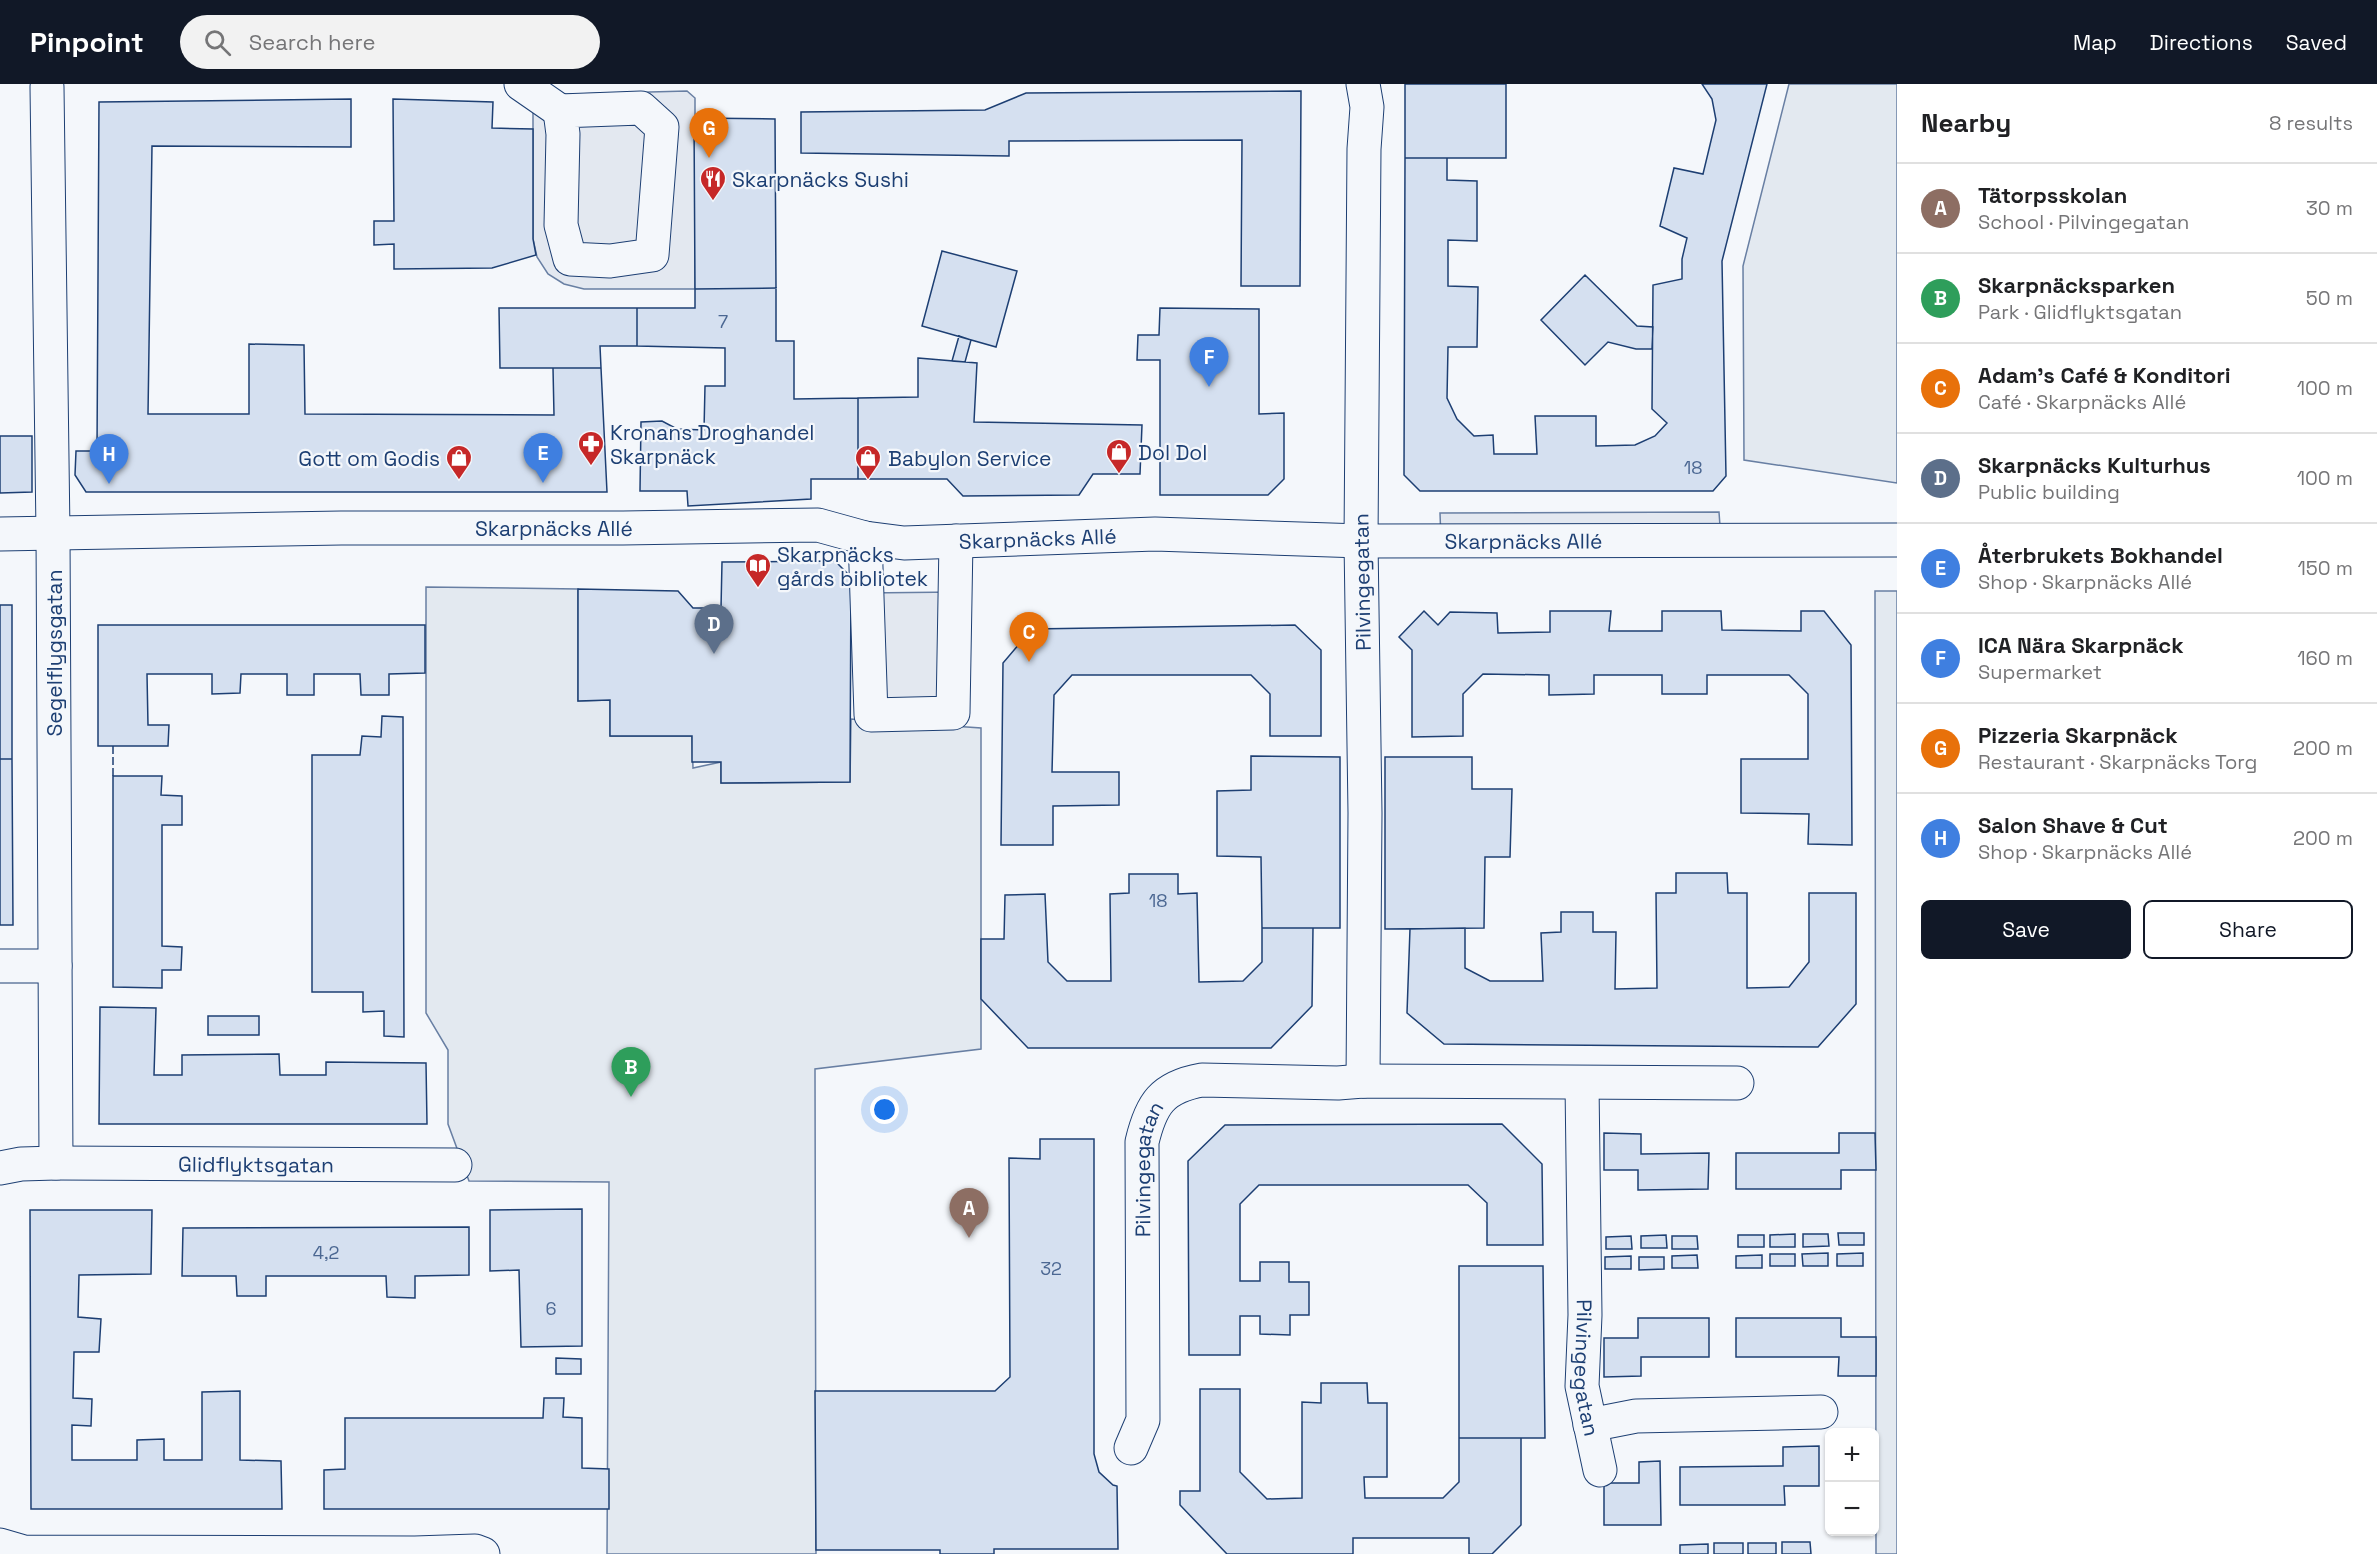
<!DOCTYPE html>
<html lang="en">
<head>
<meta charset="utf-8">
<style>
	:root { --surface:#fff; --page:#f2f2f2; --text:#202124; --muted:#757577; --line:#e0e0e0; --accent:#111827 }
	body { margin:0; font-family:"Space Grotesk",sans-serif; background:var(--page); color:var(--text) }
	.controls { position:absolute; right:18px; bottom:18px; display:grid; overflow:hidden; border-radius:9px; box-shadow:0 2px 4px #0004 }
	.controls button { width:54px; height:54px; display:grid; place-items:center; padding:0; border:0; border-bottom:2px solid var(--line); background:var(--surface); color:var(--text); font:30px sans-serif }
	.you { position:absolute; left:885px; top:1026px; width:21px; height:21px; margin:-15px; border:4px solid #fff; border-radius:50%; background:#1a73e8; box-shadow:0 0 0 9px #1a73e833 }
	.badge { display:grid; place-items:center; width:39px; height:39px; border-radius:50%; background:var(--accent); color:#fff; font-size:20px; font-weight:700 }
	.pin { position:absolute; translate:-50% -50px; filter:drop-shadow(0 2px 3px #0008) }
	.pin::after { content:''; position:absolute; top:32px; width:21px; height:18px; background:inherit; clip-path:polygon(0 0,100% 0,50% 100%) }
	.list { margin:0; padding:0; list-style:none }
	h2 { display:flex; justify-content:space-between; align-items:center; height:78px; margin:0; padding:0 24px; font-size:26px }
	h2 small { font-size:20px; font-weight:400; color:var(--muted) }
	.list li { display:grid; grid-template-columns:39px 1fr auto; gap:18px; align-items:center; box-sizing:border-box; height:90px; padding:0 24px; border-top:2px solid var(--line) }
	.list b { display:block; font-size:22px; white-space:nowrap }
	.list p { margin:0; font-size:20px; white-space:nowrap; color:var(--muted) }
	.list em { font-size:20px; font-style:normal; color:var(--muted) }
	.actions { display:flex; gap:12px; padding:18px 24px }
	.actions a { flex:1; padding:14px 0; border:2px solid var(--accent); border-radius:9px; text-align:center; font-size:21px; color:var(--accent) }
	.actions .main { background:var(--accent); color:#fff }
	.icon { flex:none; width:33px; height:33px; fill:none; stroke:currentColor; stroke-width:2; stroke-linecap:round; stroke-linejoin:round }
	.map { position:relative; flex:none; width:1897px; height:1470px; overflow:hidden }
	header { display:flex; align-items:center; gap:36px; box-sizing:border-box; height:84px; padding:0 30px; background:var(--accent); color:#fff }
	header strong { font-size:28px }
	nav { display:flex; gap:33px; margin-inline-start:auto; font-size:21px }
	.search { width:420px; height:54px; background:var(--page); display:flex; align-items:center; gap:15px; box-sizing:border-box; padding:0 21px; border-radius:33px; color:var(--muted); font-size:22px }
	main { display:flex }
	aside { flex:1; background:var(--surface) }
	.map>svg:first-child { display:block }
	.green { fill:#e3e9f0; stroke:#687fa3; stroke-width:1.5 }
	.parking { fill:#e3e8f0; stroke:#687fa3; stroke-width:1.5 }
	.building { fill:#d5e0f0; stroke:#1d3f73; stroke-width:1.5 }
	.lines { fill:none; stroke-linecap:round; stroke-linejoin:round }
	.minor-casing { stroke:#1d3f73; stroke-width:35 }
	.minor { stroke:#f4f7fb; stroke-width:33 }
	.fence { stroke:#1d3f73; stroke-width:1.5; stroke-dasharray:8 3; stroke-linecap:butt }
	.labels { text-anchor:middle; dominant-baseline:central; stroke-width:4.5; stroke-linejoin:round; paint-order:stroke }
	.number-label { font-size:18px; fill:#4b6792 }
	.poi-label { font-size:21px; fill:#1d3f73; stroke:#f4f7fb; text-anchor:start }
	.street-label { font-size:21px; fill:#1d3f73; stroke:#f4f7fb }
</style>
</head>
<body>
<header>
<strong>Pinpoint</strong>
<div class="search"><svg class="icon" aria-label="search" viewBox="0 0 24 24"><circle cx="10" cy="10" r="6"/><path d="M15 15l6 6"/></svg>Search here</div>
<nav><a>Map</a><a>Directions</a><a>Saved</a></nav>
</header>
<main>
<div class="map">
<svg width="1897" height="1470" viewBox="0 0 1897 1470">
	<rect width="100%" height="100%" fill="#f4f7fb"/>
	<path class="green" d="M1789,0H1897V399L1744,376L1743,182Z
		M426,503L578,505V617L610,616V652H692L693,684L721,678V699L850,698L851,635L981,644V965L815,985L816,1470H607L609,1098L469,1097L448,1040V966L426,929Z
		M1875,507H1897V1470H1876Z"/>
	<path class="parking" d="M526,2L537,11L687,7L695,14V205H584L564,200L548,190L537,173L533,155V29Z
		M1719,428L1721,456L1441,457L1440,429Z
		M958,508L955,617L868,615L864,509Z"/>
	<path class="building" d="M1405,0H1506V74H1405Z
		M1702,0H1767L1722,177L1726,392L1713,407H1420L1404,391L1405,74H1447V96L1477,97V157L1448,156V202L1478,203L1477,263H1448L1447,314L1457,335L1474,352L1493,351L1494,370H1537L1535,332H1596V362L1635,361L1655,352L1667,339L1652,325L1653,201L1682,195V175L1687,154L1660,142L1674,84L1703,90L1716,36L1712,15Z
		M1301,7L1300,202H1241L1242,56L1009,57V72L801,69V28L985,26L1026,9Z
		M351,15V63L152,62L148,330H249V260L304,261L305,330L554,331L553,284H601L607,408H86L75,391L76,367H97L99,18Z
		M393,15L493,18L492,44L533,45V155L536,171L492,184L394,185V160L374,161V137H394Z
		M694,34L775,35L776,204L695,205Z
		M942,167L1017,187L996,263L922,242Z
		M1585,191L1637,242L1653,243L1652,265H1636L1608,258L1585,281L1541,236Z
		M776,204V257H794V315L858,314V395H811V415L688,422L687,407H640L641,338L662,337L677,345L704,346L705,302H725V264L637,262V224H695V205Z
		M499,224H637V262H600L601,284H500Z
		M1160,224L1259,225V330L1284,329V395L1268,411H1160V276H1137L1138,251H1159Z
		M959,252L971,256L965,278L952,277Z
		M918,274L977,279L974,338L1142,341L1140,390H1093L1079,411L963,412L947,395H858V314L918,313Z
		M0,352H32V408L0,409Z
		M835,477L851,493L850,698L721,699V678H692V652H610V616L578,617V505L678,507L693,524H721L722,478Z
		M0,521H12V675H0Z
		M1424,527L1438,541L1450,528L1497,529L1498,549L1550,548V527H1611L1609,547H1662V527H1721L1722,546L1801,547V527H1824L1851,561L1852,761L1808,760L1809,730L1741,729V675H1808V610L1789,591H1707V610H1662V591H1594V610L1549,611V591L1483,590L1463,610V652L1412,653V566L1399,553Z
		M98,541H425V589L389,590V611H361L360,590H314V611H287V590H241L240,609L212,610V590H147L148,641H169L168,662H98Z
		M1295,541L1321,566V652H1270V610L1251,591H1072L1054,611L1052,688H1119V721L1053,722V761H1001L1003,579L1032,545Z
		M382,632L403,633L404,953L384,952V927L363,928V908H312V671H360L362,652L381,653Z
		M1251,672L1340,673V844H1262L1261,773L1217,772V707L1251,706Z
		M1385,673H1472V705H1512L1510,773H1485L1484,844L1385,845Z
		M0,675H12L13,841H0Z
		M113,692H162L161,711L182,712V741H162V862L182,863L181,886H162V904L113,903Z
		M1676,789H1727L1728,809H1747V904L1789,903L1809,878V809H1856V920L1818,963L1444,960L1407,929L1410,845L1465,844V884L1490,897H1543L1541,849L1561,848V828H1593V848H1616L1615,905L1657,904L1656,809H1676Z
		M1129,790H1178V810L1197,809L1199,898L1243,897L1262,878V844H1313L1312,922L1271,964H1028L981,915V855H1004L1005,811L1045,810L1048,878L1067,897H1111L1110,810L1129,809Z
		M100,923L156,924L154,991H182V971L279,970L280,991H326V978L426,979L427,1040H99Z
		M208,932H259V951H208Z
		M1502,1040L1542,1080L1543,1161H1487V1119L1468,1101H1259L1240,1120V1197H1260V1178H1289V1198H1309V1231H1290V1251L1260,1250V1232H1240V1271H1189L1188,1077L1225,1041Z
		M1604,1049L1641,1050V1070L1709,1069L1708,1105L1638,1106V1086H1604Z
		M1839,1049H1875L1876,1086H1841V1105H1736V1069H1839Z
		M1040,1055H1094V1370L1099,1388L1113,1401L1117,1402L1118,1465H994V1470H940V1466H816L815,1307H995L1010,1293L1009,1074L1040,1075Z
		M582,1125V1262L521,1263L519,1186L490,1187V1126Z
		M30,1126H152L151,1190L79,1191L78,1233L101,1235L99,1268H74L73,1314L92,1315L91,1342L72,1341V1376H137V1356L164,1355V1376H202V1308L240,1307V1376L281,1377L282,1425H31Z
		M469,1143V1191L415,1192V1214L387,1213L386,1192H266V1212H237L236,1192H182L183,1144Z
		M1838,1149H1864V1161H1839Z
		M1795,1150V1163H1770V1151Z
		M1803,1150H1828L1829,1162L1803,1163Z
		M1666,1151L1667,1164H1641V1152Z
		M1738,1151H1764V1163H1738Z
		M1631,1152L1632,1165H1606V1153Z
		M1672,1152H1697L1698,1165H1672Z
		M1828,1169V1182H1803L1802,1170Z
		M1863,1169V1182H1837V1170Z
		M1770,1170H1795V1182H1770Z
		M1697,1171L1698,1184H1672V1172Z
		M1762,1171V1184H1736V1172Z
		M1631,1172V1185H1605V1173Z
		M1639,1173H1664V1185L1639,1186Z
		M1459,1182H1543L1545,1354H1459Z
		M1638,1234H1709V1273H1641V1292L1604,1293V1254H1638Z
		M1736,1234H1841V1253H1876V1292H1838L1839,1273H1736Z
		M556,1274L581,1275V1290H556Z
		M1321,1299H1367L1368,1319H1387V1393H1364L1365,1414H1443L1459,1398V1354H1521V1441L1492,1470H1469V1454H1353V1470H1227L1180,1421V1407H1200V1305H1240V1388L1267,1415L1302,1414V1318L1321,1319Z
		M544,1314H564L563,1333L582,1334V1384L609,1385V1425H324V1386L345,1385V1334H543Z
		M1819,1362V1402H1784L1785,1421H1680V1383L1783,1382V1363Z
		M1660,1377L1661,1441H1604V1399H1639V1378Z
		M1782,1458H1810L1811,1470H1782Z
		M1714,1459H1743V1470H1714Z
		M1748,1459H1776V1470H1748Z
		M1708,1460V1470H1680V1461Z"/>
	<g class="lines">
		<defs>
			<g id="minor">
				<path d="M521,0L560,27"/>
				<path d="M641,24L662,43L652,171L610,177L570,175L561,141L563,50L560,27Z"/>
				<path id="s1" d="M0,450L341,444H623L818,441L865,454L904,459L1155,450L1361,457L1897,456"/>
				<path d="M865,454L871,631L953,629L956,457"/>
				<path d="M0,882H55"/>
				<path d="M1363,997L1365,729L1361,457L1364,65L1367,23L1363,0"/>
				<path id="s2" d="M1582,1000L1585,1231L1582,1302L1600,1386"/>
				<path id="s3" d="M56,1079L455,1081"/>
				<path d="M0,1084L21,1080L56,1079L53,449L47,3"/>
				<path d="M1590,1341L1636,1332L1821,1328"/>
				<path id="s4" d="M1131,1364L1143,1336L1142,1058C1151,1020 1162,1003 1202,996L1338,999L1363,997L1737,999"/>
				<path d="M0,1461L24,1468L415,1469L475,1467L483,1470"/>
			</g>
		</defs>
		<use href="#minor" class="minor-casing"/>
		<use href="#minor" class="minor"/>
		<path class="fence" d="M113,692V662"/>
	</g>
	<defs>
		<symbol id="restaurant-pin" viewBox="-11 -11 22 30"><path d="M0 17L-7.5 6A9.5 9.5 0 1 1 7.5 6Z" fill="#c62828" stroke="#f4f7fb"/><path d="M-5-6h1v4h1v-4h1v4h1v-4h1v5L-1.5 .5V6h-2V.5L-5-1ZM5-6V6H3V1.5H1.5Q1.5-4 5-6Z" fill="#fff"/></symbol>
		<symbol id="pharmacy-pin" viewBox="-11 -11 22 30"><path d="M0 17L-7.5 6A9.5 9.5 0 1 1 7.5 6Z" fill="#c62828" stroke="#f4f7fb"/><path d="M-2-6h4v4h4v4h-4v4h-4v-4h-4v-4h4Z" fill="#fff"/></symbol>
		<symbol id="shop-pin" viewBox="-11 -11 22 30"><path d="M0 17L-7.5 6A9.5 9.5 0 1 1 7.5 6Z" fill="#c62828" stroke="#f4f7fb"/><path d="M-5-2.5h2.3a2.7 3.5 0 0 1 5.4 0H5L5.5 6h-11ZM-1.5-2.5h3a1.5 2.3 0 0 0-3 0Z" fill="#fff"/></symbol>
		<symbol id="library-pin" viewBox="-11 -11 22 30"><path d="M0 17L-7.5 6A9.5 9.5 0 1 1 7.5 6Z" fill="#c62828" stroke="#f4f7fb"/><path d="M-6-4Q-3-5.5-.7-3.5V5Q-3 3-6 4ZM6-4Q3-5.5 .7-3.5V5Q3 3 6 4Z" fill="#fff"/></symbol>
	</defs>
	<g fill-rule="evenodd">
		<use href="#restaurant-pin" x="698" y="80" width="30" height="40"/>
		<use href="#pharmacy-pin" x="576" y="345" width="30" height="40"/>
		<use href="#shop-pin" x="1104" y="353" width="30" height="40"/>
		<use href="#shop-pin" x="444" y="359" width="30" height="40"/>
		<use href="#shop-pin" x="853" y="359" width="30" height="40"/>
		<use href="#library-pin" x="743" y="467" width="30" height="40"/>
	</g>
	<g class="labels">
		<g class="number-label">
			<text x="723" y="237">7</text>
			<text x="1693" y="383">18</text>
			<text x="1158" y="816">18</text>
			<text x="326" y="1168">4,2</text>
			<text x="1051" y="1184">32</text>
			<text x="551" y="1224">6</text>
		</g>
		<g class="poi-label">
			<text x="732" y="95">Skarpnäcks Sushi</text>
			<text x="610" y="348">Kronans Droghandel<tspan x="610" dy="24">Skarpnäck</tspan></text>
			<text x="1138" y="368">Dol Dol</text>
			<text x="440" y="374" text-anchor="end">Gott om Godis</text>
			<text x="888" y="374">Babylon Service</text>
			<text x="777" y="470">Skarpnäcks<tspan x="777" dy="24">gårds bibliotek</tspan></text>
		</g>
		<g class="street-label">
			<text stroke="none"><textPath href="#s1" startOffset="554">Skarpnäcks Allé</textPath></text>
			<text stroke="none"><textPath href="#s1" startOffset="1040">Skarpnäcks Allé</textPath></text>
			<text stroke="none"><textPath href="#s1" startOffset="1526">Skarpnäcks Allé</textPath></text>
			<text transform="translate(1362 498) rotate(-91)">Pilvingegatan</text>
			<text transform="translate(54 569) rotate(-90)">Segelflygsgatan</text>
			<text stroke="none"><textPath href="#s3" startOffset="200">Glidflyktsgatan</textPath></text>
			<text stroke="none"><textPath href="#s4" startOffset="282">Pilvingegatan</textPath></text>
			<text stroke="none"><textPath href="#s2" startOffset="284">Pilvingegatan</textPath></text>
		</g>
	</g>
</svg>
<div class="controls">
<button>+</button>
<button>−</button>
</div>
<div class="you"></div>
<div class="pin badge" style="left:969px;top:1154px;background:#8d6e63">A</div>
<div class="pin badge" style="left:631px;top:1013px;background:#2e9e5b">B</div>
<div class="pin badge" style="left:1029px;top:578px;background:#e8710a">C</div>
<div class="pin badge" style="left:714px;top:570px;background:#5c6f8a">D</div>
<div class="pin badge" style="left:543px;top:399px;background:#3f7fe0">E</div>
<div class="pin badge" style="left:1209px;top:303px;background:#3f7fe0">F</div>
<div class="pin badge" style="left:709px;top:74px;background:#e8710a">G</div>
<div class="pin badge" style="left:109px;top:400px;background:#3f7fe0">H</div>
</div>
<aside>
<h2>Nearby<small>8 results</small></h2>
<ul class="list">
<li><span class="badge" style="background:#8d6e63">A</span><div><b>Tätorpsskolan</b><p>School · Pilvingegatan</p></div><em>30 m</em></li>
<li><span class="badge" style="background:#2e9e5b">B</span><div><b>Skarpnäcksparken</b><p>Park · Glidflyktsgatan</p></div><em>50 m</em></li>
<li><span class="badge" style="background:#e8710a">C</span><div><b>Adam’s Café &amp; Konditori</b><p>Café · Skarpnäcks Allé</p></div><em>100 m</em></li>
<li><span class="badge" style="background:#5c6f8a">D</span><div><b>Skarpnäcks Kulturhus</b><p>Public building</p></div><em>100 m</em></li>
<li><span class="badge" style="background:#3f7fe0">E</span><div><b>Återbrukets Bokhandel</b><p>Shop · Skarpnäcks Allé</p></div><em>150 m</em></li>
<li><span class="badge" style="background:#3f7fe0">F</span><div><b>ICA Nära Skarpnäck</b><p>Supermarket</p></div><em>160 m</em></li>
<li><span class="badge" style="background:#e8710a">G</span><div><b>Pizzeria Skarpnäck</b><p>Restaurant · Skarpnäcks Torg</p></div><em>200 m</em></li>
<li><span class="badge" style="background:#3f7fe0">H</span><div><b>Salon Shave &amp; Cut</b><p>Shop · Skarpnäcks Allé</p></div><em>200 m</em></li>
</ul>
<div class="actions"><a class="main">Save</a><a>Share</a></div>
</aside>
</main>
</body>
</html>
